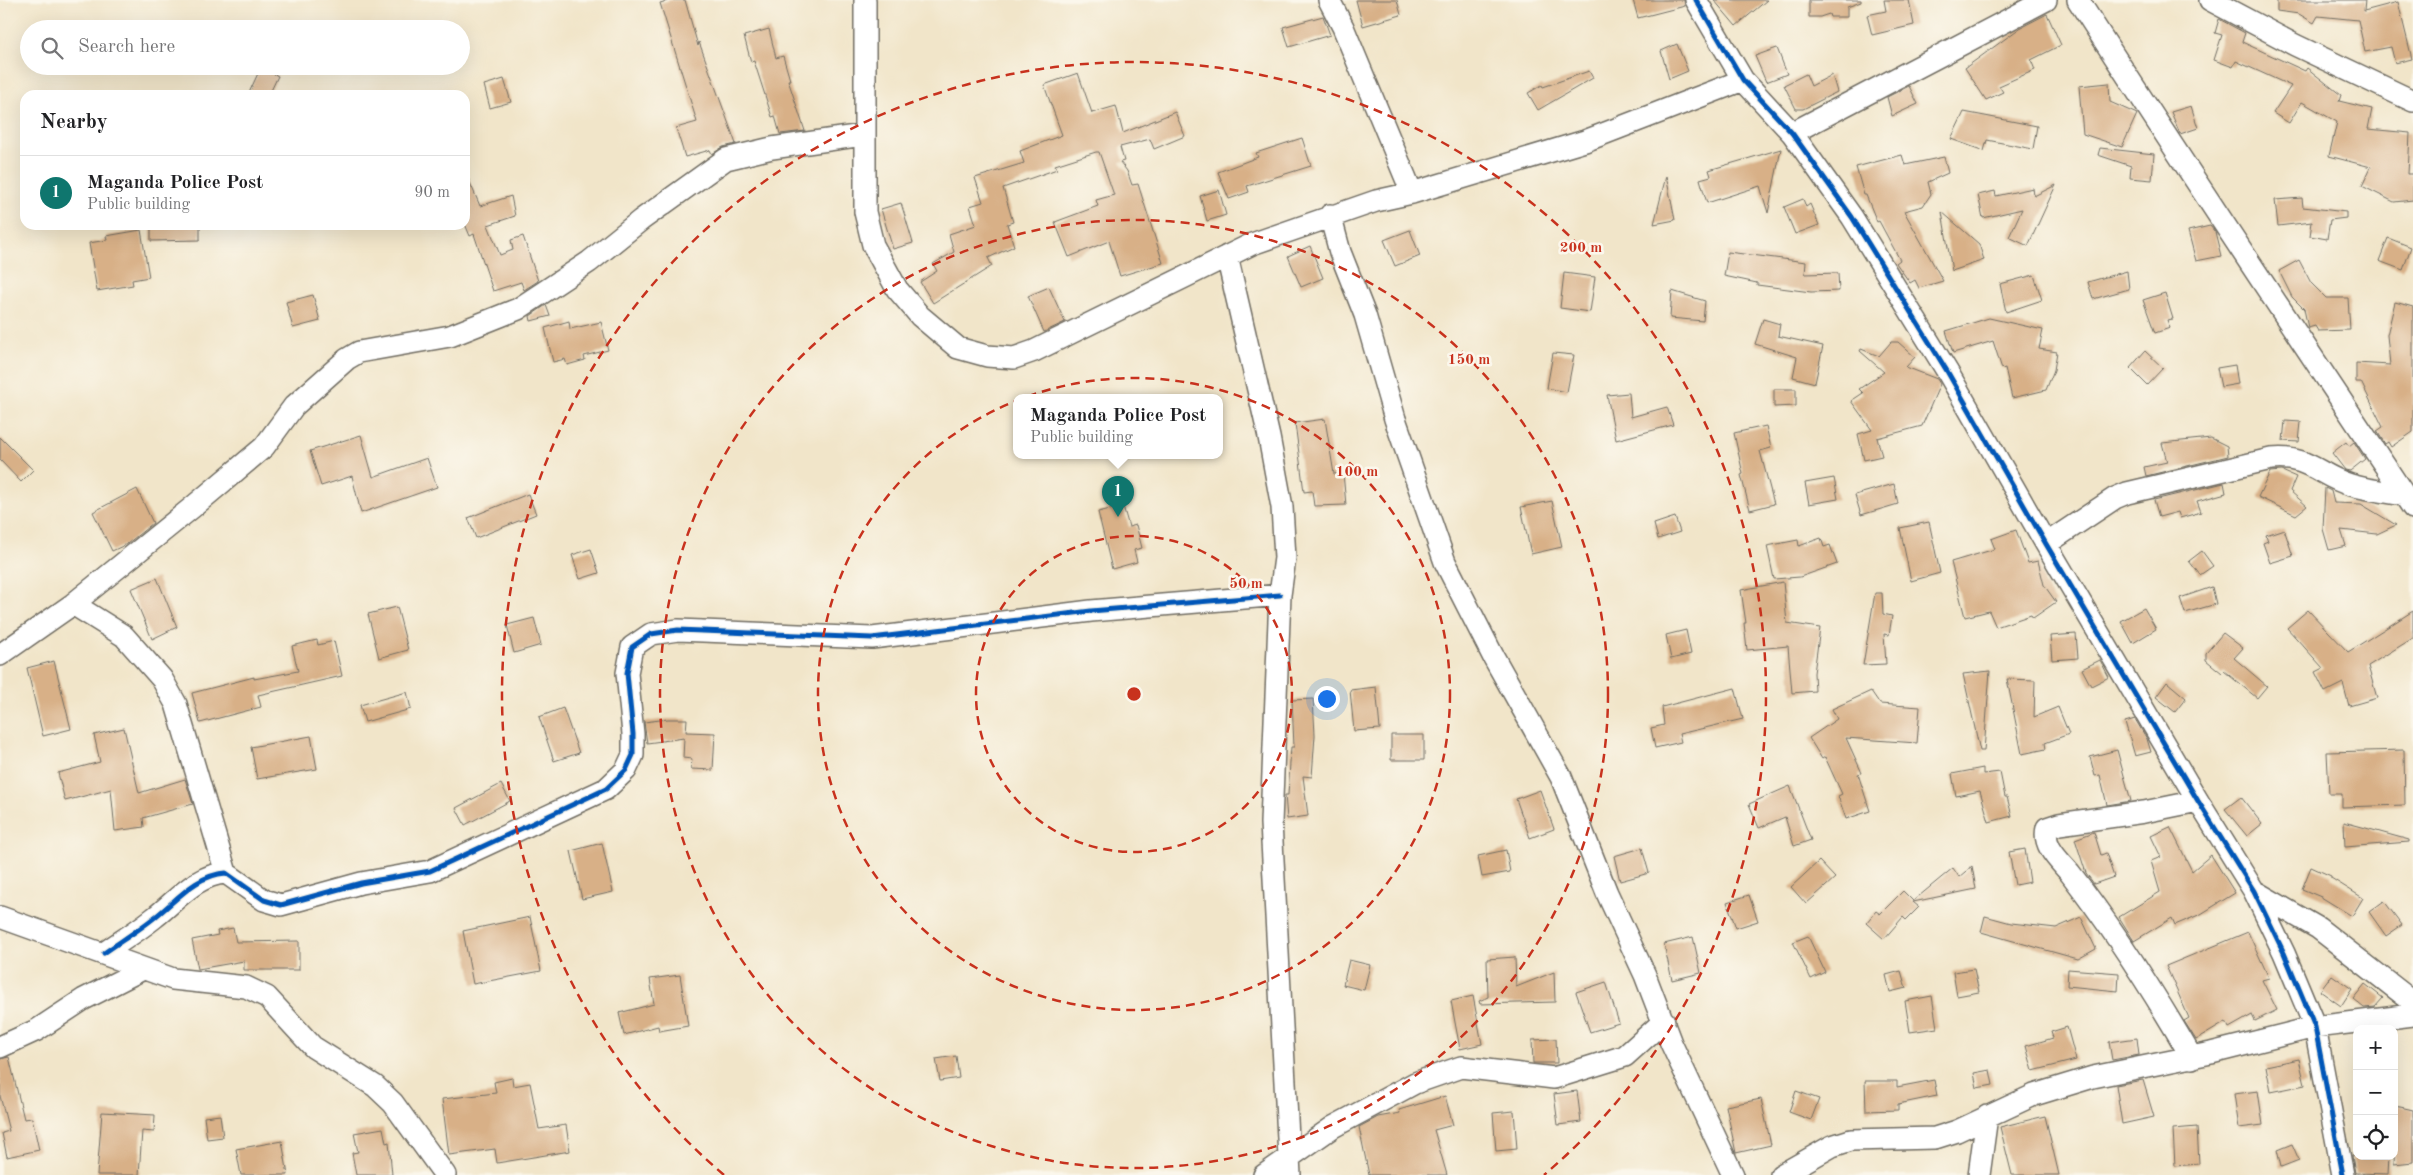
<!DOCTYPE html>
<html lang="en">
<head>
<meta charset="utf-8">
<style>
	:root { --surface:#fff; --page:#f2f2f2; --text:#202124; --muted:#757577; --line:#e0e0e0; --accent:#0f766e }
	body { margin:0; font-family:"Old Standard TT",serif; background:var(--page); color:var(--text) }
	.controls { position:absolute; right:15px; bottom:15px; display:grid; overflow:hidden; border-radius:10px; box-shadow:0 5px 20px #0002 }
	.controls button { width:45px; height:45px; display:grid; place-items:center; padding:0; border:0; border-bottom:1px solid var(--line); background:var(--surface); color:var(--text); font:25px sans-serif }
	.you { position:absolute; left:1326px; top:698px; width:18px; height:18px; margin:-12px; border:4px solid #fff; border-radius:50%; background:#1a73e8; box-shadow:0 0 0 8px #1a73e833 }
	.badge { display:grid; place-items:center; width:32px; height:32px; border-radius:50%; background:var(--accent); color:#fff; font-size:16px; font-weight:700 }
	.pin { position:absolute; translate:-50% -41px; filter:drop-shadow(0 1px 2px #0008) }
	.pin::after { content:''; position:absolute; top:26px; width:18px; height:15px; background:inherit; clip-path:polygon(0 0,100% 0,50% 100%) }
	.popup { position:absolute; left:1013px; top:394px; width:210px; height:65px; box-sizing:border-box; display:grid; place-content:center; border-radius:10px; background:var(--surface); filter:drop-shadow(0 1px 4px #0005); font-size:16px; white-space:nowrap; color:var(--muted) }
	.popup b { font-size:19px; color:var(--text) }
	.popup::after { content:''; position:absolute; left:50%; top:100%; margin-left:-10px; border:10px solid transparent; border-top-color:var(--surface) }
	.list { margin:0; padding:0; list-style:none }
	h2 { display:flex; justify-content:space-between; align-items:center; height:65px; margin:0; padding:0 20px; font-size:21px }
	h2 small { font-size:16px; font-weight:400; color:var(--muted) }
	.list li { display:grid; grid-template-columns:32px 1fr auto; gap:15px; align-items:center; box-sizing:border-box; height:75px; padding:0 20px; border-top:1px solid var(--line) }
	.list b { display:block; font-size:19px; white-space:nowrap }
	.list p { margin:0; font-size:16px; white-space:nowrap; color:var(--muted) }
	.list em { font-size:16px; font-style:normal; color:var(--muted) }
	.icon { flex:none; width:28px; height:28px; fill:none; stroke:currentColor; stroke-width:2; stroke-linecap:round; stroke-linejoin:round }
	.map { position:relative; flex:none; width:2413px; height:1175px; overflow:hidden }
	.search { position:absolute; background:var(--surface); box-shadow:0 5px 20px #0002; left:20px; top:20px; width:450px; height:55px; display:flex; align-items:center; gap:12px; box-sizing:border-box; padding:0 18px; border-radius:28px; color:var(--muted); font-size:19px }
	.panel { position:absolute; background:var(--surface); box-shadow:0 5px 20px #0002; left:20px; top:90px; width:450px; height:140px; border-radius:15px }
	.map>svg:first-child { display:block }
	.building { fill:#d8b087 }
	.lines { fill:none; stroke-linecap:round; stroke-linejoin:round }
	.minor-casing { stroke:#706c62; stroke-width:24 }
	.minor { stroke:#fff; stroke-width:21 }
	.cycleway-casing { stroke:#fbf7ec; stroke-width:8 }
	.cycleway { stroke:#0057b8; stroke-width:5 }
	.ring { fill:none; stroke:#c8321e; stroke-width:2.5; stroke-dasharray:9 6 }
	.centre { fill:#c8321e; stroke:#fbf7ec; stroke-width:2.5 }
	.ring-label { font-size:15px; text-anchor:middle; font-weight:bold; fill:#c8321e; stroke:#fbf7ec; stroke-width:5; stroke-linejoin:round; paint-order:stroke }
</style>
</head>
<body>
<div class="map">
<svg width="2413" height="1175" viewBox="0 0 2413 1175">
	<rect width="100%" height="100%" fill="#fbf7ec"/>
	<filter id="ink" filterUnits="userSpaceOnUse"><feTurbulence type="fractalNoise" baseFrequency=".02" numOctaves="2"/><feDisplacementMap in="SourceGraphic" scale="10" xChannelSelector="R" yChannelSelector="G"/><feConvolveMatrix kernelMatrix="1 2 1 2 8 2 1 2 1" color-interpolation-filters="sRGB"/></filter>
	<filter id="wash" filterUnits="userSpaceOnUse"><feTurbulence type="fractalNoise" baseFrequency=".0096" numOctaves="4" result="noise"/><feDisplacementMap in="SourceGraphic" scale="20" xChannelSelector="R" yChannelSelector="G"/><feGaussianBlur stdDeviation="1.12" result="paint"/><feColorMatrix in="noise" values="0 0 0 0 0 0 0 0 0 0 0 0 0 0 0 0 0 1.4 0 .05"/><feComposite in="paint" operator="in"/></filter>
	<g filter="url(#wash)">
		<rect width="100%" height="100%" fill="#f1e5c9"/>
		<g id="blocks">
			<path class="building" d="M671,0H685L698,46L699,42L736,144L723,147L712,154L710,150L685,157L676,128L697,122L660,3Z
				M1356,0H1397L1401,15L1363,26Z
				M1633,0H1684L1685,6L1638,18Z
				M1714,0H1767L1736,26Z
				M1809,0H1861V2L1847,7V17H1830L1829,14L1820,17H1809Z
				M1884,0H1909L1914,25L1872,35L1867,15L1886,11Z
				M2277,0H2365L2364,11L2398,2L2412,59L2395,63L2391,47L2365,52L2358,20L2318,16L2314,23L2299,14L2277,11Z
				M2047,14L2061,45L2031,60L2035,70L1999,86L2003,92L1986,100L1965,68L2020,28Z
				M1323,16L1330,35L1289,47L1283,27Z
				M2219,19L2245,33L2242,42L2305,71L2307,68L2341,95L2339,101L2372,109L2368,129L2410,133L2408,174H2413V200L2394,202L2362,186L2371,167L2329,156L2337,122L2302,102L2289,123L2273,113L2291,86L2236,61L2233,67L2214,60L2222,35L2215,33Z
				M769,29L776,58L783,56L790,80H788L805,131L780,134L775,116L772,117L754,61L751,62L744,36Z
				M1677,44L1688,71L1669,79L1661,51Z
				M1777,48L1787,74L1766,82L1755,56Z
				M261,67L278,76L269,95H248Z
				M1589,71L1593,78L1538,110L1528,93L1542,85L1543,87Z
				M1078,73L1092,113L1116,106L1123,133L1175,112L1185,136L1154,149L1150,139L1120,147L1124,161L1120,162L1127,171L1132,185L1138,184L1163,263L1120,276L1109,241L1069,257L1055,222L1098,206L1096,200L1114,195L1099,152H1096L1055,165L1057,169L1003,188L1013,222L1007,224L1014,246L988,258L992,266L933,303L920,282L937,271L933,264L954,252L949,234L976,225L970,206L983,202L975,178L1024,163L1020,151L1062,135L1044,85Z
				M1806,74L1811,86L1832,75L1837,92L1803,109H1796L1784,85Z
				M504,79L511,102L490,108L484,85Z
				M2109,83L2110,102L2137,114L2122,147L2083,134L2079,86Z
				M1909,86L1918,104L1892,116L1887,97Z
				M2191,106L2198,128L2180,134L2171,112Z
				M1964,112L2037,126L2033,149L1987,140L1984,151L1951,139Z
				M1302,138L1311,166L1247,186L1249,192L1229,199L1218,172L1258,157L1256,153Z
				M2100,148L2154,154L2152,180L2130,178L2131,166L2098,155Z
				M1781,149L1768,213L1760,186L1707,203L1700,179L1711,176L1709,170Z
				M1902,155L1905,165L1944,157L1948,173L1928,182L1931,194L1923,206L1904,211L1943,281L1919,288L1915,280L1910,283L1896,263L1900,260L1879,221L1877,222L1866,195H1864L1856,167Z
				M465,171L480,206L511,196L515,216L488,225L500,255L513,250L511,240L523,236L538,281L524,290L521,282L493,291L474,234L470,236L465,224Z
				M1666,176L1675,220L1654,224Z
				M2056,185L2028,246L2009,237L2022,209L1983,218L1978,195L1995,191L1996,196L2033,188L2034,196Z
				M1219,190L1226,215L1207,221L1200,196Z
				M2302,198L2303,207L2346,212V218L2330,220L2327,239L2310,236L2312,222L2278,226L2275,200Z
				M1803,199L1806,207L1810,204L1819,225L1795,234L1784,207Z
				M901,203L913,243L893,249L881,209Z
				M1942,212L1979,244L1984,260L1952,271Z
				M151,225H200V240L151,241Z
				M2210,226L2215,232L2221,256L2196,261L2188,231Z
				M141,230L149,277L132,280L133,285L97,291L89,243L107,240L106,236Z
				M1410,230L1420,256L1395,266L1384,240Z
				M2388,238L2411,247L2403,270L2379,261Z
				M1310,246L1323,278L1301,287L1288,256Z
				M1728,252L1806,262L1805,274L1838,273L1839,291L1811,292L1757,285V283L1724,276Z
				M2299,260L2311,283L2326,298H2348L2350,330L2318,331L2315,326L2308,328L2304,309L2292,297L2279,271Z
				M2127,271L2129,289L2093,299L2088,282Z
				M1564,273L1595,277L1590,312L1560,308Z
				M2034,275L2042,300L2006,312L2000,284Z
				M1049,287L1065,322L1044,332L1028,296Z
				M1672,291L1705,301L1703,321L1670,318Z
				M2165,293L2173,319L2167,320L2170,328L2155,333L2143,300Z
				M313,295L320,321L293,328L286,302Z
				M2395,302L2413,307V432L2391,447L2388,442L2385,444L2377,431L2383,427L2361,382H2356V363L2390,365L2387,335Z
				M546,305L550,316L531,321L530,316Z
				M1989,318L2043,330L2039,349L2057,352L2054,370L2046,390L2012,398L2005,368L2002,369L1993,341L1953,353L1946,331Z
				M1763,319L1780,324L1778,336L1823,346L1815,383L1793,377L1797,357L1755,344Z
				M569,321L570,329L601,322L608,350L584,356L585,360L567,365L565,359L553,362L545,328Z
				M1891,342H1898L1915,357L1906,367L1937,379L1940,384L1922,426L1877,438L1882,456L1864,460L1858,434L1872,430L1851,401L1863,393L1859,389L1884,372L1860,351L1861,349L1879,356Z
				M2145,351L2163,368L2147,385L2130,368Z
				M1553,353L1574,355L1567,392L1547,388Z
				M2235,365L2238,384L2221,387L2217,368Z
				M1774,389H1796V406L1774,407Z
				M1629,393L1631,417L1667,407L1673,425L1616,440L1607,395Z
				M1325,419L1334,474L1343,473L1346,505L1314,506L1312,491L1304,492L1295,423Z
				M2285,421L2301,422L2299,442L2283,441Z
				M1766,426L1771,448L1760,451L1774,504L1750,510L1741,475L1743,474L1734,433Z
				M361,435L373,477L427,458L437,487L361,513L352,476L321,486L310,451Z
				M0,437L33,470L21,482L0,460Z
				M2211,438L2227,446L2228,456L2146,476L2144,467L2167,462L2162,443Z
				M2346,442L2349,446L2354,442L2365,459L2350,471L2345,470L2332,453Z
				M2282,471L2296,477L2290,491L2307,506L2296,515L2258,497L2270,472Z
				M1834,478L1838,499L1809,504L1805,483Z
				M2224,483L2226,493L2197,501L2201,512L2180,518L2178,512L2159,517L2154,500Z
				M1894,484L1898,504L1861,515L1855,495Z
				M2325,488L2331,491L2334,503L2361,504L2396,525L2377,534L2341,530L2346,546L2329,550L2323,529Z
				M137,489L153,523L127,544L112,551L93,512Z
				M528,494L536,514L476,538L468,518Z
				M1552,501L1562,547L1531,554L1521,507Z
				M1123,506L1129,527L1136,525L1142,548L1134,550L1137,562L1112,569L1098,512Z
				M1675,517L1680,532L1658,539L1654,524Z
				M1929,522L1940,573L1911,581L1900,528Z
				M2284,529L2293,556L2270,563L2263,543L2268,541L2266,535Z
				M2016,530L2028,563L2038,561L2044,585L2056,602L2033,618L2031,615L1996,627L1989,611L1965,617L1951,562L1995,549L1991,539Z
				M1821,538L1824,547L1830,545L1837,564L1800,577L1774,579L1767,546L1798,540L1799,546Z
				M591,549L599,573L580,579L572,555Z
				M2202,551L2213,566L2200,575L2189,561Z
				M157,578L177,627L152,639L131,589Z
				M1783,582L1787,623L1820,628L1814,673L1815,691L1792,693L1788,646L1747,650L1744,623H1746L1741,590Z
				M2212,587L2216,604L2185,613L2180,598Z
				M1875,593H1882L1883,614L1892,616L1889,635L1884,634L1886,664L1863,665Z
				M397,607L408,650L379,658L368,614Z
				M2144,608L2156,629L2133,643L2121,621Z
				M2308,610L2348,652L2413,611V638L2368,666L2377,698L2349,706L2343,683L2325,692L2315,672L2323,668L2287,628Z
				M534,618L541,645L514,653L507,625Z
				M1686,630L1691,654L1671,659L1666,635Z
				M2223,633L2243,648L2234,658L2267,686L2257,698L2224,671L2222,673L2206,660V653Z
				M2076,634L2078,658L2052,660L2050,636Z
				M317,640L318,645L334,641L342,676L258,695L261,707L200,723L192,693L254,677V679L298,671L292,646Z
				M2100,660L2109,677L2091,686L2082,669Z
				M54,661L71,729L43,736L27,668Z
				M1990,671L1984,751H1980L1963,674Z
				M2007,679L2035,680L2034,717L2058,707L2069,734L2045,743L2046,749L2022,754Z
				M2167,682L2186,698L2175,712L2156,697Z
				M1376,687L1380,729L1354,731L1350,690Z
				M1735,688L1743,719L1679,734L1681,742L1655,748L1651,728L1664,725L1662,707Z
				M1871,691L1880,704L1920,707L1917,743L1846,738L1862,773L1858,774L1870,811L1846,819L1838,796L1842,794L1825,757L1822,759L1809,738L1837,719L1832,709Z
				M407,692L411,709L365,722L360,705Z
				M1313,699L1315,735L1312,777L1303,776L1308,816L1287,819L1285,795H1288L1291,747H1294L1292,700Z
				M563,708L579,753L554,761L539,717Z
				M668,719H687L686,732L715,733L713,770L691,769L692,759L683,758L684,738L647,743L644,722Z
				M2135,719L2147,739L2151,752L2135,756L2125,722Z
				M124,728L139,793L185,779L193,804L143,818L144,827L115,831L111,789L65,801L58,773L100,762L94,735Z
				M1391,735H1424V760H1391Z
				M311,736L317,769L257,779L251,747Z
				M2117,750L2131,801L2107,805L2100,775L2095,776L2090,757Z
				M2404,750L2405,805L2342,807V794H2329L2327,752Z
				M1983,768V774L2000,772L2005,797H2007L2012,816L1989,822L1980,791L1956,796L1952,774Z
				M501,784L510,801L465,825L456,808Z
				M1790,786L1811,840L1794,846L1785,817L1759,828L1749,804Z
				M1540,790L1554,829L1530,838L1516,799Z
				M2241,797L2262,824L2247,836L2225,809Z
				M2344,822L2409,840V842L2345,847Z
				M2170,827L2192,871L2211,855L2235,893L2201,914L2175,925L2172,918L2134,941L2119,917L2160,892L2151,861L2161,857L2151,836Z
				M2094,832L2101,855L2106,853L2114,877L2094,884L2086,873L2075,839Z
				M602,843L613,892L582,899L571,851Z
				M1642,848L1649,873L1620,881L1614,856Z
				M2025,849L2030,882L2015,885L2009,852Z
				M1506,850L1510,872L1482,877L1478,856Z
				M1819,861L1835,878L1806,904L1791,887Z
				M1972,866L1976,889L1913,902L1919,907L1906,920L1903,917L1884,939L1866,923L1876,911L1880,914L1903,891L1913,901L1953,868L1959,877Z
				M2311,867L2331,876V878L2363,898L2352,916L2321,897L2302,889Z
				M1749,895L1758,921L1736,928L1727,902Z
				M2384,901L2402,925L2386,936L2369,912Z
				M1985,916L2011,923L2056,928L2081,917L2096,949L2078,959L1981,932Z
				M530,917L541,971L473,984L463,931Z
				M233,928L236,942L299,941V970H244V961L198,969L192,940L218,935L217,931Z
				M2248,932L2269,978L2262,980L2277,1010L2255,1021L2252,1015L2229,1028L2226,1022L2196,1040L2184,1021L2189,1018L2166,966Z
				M1808,936L1825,972L1811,979L1793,942Z
				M1693,937L1701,973L1672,980L1664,944Z
				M1515,957L1516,987L1554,972L1555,1002L1480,1004L1479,1001L1488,997L1487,959Z
				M1349,960L1370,965L1364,990L1343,985Z
				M1974,969L1979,992L1957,996L1953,972Z
				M2068,969L2119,973L2118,991L2067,986Z
				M1901,971L1906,988L1890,992L1886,975Z
				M680,975L688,1026L659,1031L658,1026L624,1035L619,1013L654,1004L650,979Z
				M2332,975L2352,989L2341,1006L2320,991Z
				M1606,982L1619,1023L1590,1032L1576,992Z
				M2365,984L2383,998L2375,1007L2364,1008L2353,999Z
				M1473,996L1482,1044L1460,1049L1451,1001Z
				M1932,996L1937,1028L1910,1032L1905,1001Z
				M2067,1027L2076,1060L2033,1071L2026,1046L2053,1038L2051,1032Z
				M2137,1038L2139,1055L2112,1060L2109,1042Z
				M1556,1039L1557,1063H1533L1532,1040Z
				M956,1056L959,1078L940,1081L936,1059Z
				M9,1057L24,1119L32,1118L39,1150L7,1157L2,1133L9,1131L0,1096V1059Z
				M2299,1059L2305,1085L2271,1092L2266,1066Z
				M1990,1070L1993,1085L1977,1088L1974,1073Z
				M512,1078L513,1086L530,1083L539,1129L566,1125L570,1151L497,1163L495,1149L449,1155L442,1099L496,1093L494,1082Z
				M1934,1080L1937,1096L1898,1104V1110L1866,1111L1865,1081H1897V1087Z
				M2143,1080L2154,1117L2122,1124L2116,1085Z
				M1577,1091L1581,1122L1558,1125L1554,1094Z
				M1796,1091L1819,1099L1811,1120L1789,1112Z
				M2258,1091L2263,1125L2239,1128L2234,1094Z
				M1445,1096L1453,1125L1434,1130L1447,1175H1369L1359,1127L1378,1117L1400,1113L1399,1110Z
				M1761,1099L1771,1145L1736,1153L1726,1106Z
				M2396,1106L2413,1110V1162L2394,1164Z
				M1514,1111L1517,1149L1496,1151L1493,1113Z
				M102,1112L155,1115L154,1132L142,1131L139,1175H97Z
				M220,1115L223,1137L207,1139L204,1117Z
				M2045,1116L2059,1175H2012L2000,1127Z
				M2197,1127L2199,1164L2175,1166L2173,1129Z
				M383,1128L386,1143L389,1142L392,1175H356L352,1153L358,1152L354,1133Z
				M282,1141L288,1175H241L236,1149Z
				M2292,1144L2299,1160L2281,1167L2277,1150Z
				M2352,1156H2389L2388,1174L2355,1173Z"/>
		</g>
	</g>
	<g filter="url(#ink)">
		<use href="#blocks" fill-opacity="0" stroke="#706c62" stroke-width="1"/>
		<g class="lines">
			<defs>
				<path id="minor" d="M865,0V212L873,245L897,289L920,316L958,348L987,356L1014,358L1034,351L1252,244L1376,201L1412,193L1585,141L1743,80
					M1329,0L1343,27L1412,193
					M1696,0L1743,80L1792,133L1852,217L1947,371L2046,544L2198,801L2254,891L2284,953L2315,1027L2343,1175
					M2078,0C2188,171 2300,339 2413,508
					M2210,0L2295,45L2413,101
					M1792,133L2046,0
					M1330,215L1340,252L1365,315L1395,419L1445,562L1493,656L1561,777L1607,893L1645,975L1671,1043L1733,1175
					M1227,256L1269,437L1282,507L1285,558L1280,595L1271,823L1290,1175
					M2046,544L2115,498L2127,493L2271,459C2309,455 2319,476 2351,485C2368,490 2387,492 2405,495
					M73,604L124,636L162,679L176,704L226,873
					M0,655L73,604L194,506L264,447L294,406L347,359L359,352L450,336L518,309L589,262L641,220L726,159L772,148L863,135
					M2254,891L2318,928L2413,1002
					M0,917L173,979L246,987L267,997L313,1047L375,1086L393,1103L445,1175
					M104,953C121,941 139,930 155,917C177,900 196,875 226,873L264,900L281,905L361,883L430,871L606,789L626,770L633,755V734L627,673L632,647L651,634L678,630L872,638L1091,611L1280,595
					M0,1047L37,1030L84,999L143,969
					M2192,1058C2155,994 2115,931 2070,873C2060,861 2042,846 2047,828L2059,824L2144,812L2198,801
					M1264,1175L1333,1127L1415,1083L1461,1067L1554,1078L1625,1056L1664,1021
					M1781,1175L1832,1146L1851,1140L1935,1138L1957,1131L2034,1095L2093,1077L2211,1053L2315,1027L2413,1015
					M1979,1175L1987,1116"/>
			</defs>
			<use href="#minor" class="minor-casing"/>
			<use href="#minor" class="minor"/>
			<defs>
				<path id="cycleway" d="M1696,0L1743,80L1792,133L1852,217L1947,371L2046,544L2198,801L2254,891L2284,953L2315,1027L2343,1175
					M104,953C121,941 139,930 155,917C177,900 196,875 226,873L264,900L281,905L361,883L430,871L606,789L626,770L633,755V734L627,673L632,647L651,634L678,630L872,638L1091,611L1280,595"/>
			</defs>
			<use href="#cycleway" class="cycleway-casing"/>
			<use href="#cycleway" class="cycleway"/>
		</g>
	</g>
	<g class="ring">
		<circle cx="1134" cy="694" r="158"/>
		<circle cx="1134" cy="694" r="316"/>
		<circle cx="1134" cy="694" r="474"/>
		<path d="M724 1175A632 632 0 1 1 1544 1175"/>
	</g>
	<circle cx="1134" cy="694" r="8" class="centre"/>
	<g class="ring-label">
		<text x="1581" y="252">200 m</text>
		<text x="1469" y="364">150 m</text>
		<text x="1357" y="476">100 m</text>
		<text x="1246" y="588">50 m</text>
	</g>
</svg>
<div class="controls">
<button>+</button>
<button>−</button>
<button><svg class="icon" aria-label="locate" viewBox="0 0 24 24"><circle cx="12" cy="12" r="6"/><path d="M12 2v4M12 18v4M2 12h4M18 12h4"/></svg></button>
</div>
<div class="you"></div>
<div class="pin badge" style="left:1118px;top:517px">1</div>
<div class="popup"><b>Maganda Police Post</b>Public building</div>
<div class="search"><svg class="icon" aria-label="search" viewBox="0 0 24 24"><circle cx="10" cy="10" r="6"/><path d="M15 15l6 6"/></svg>Search here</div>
<section class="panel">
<h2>Nearby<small></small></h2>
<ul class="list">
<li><span class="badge">1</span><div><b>Maganda Police Post</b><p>Public building</p></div><em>90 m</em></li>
</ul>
</section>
</div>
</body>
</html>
